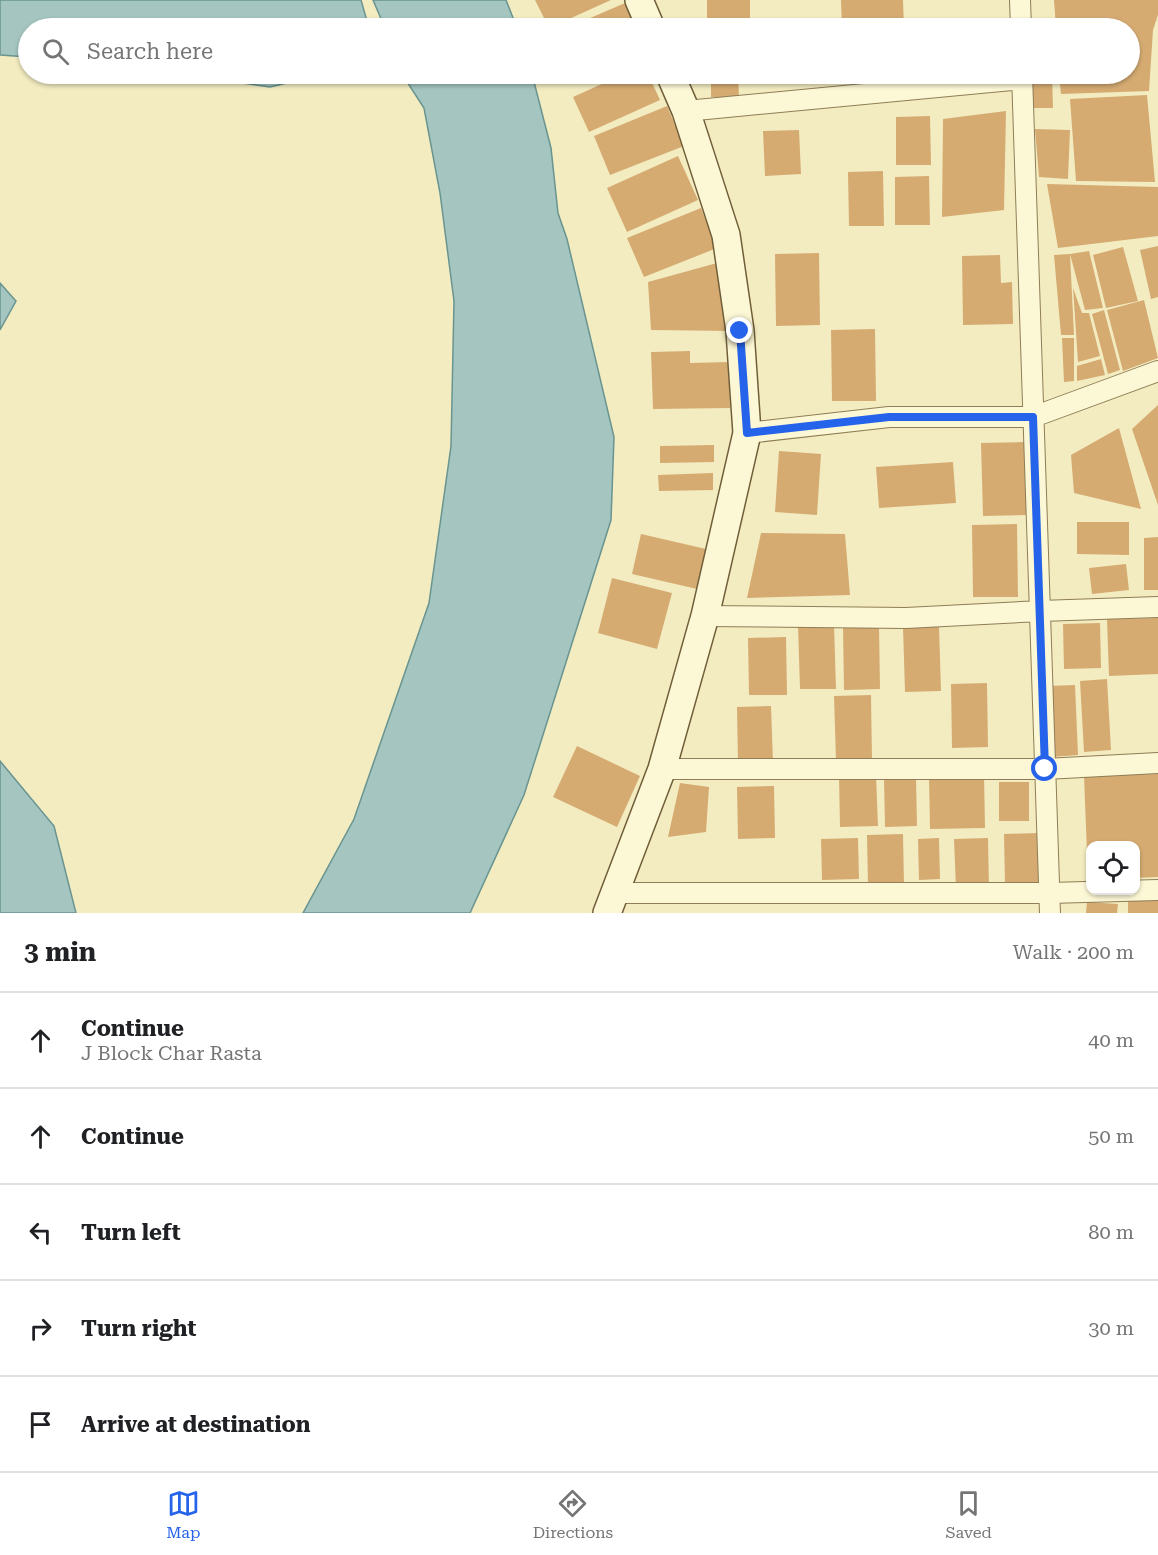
<!DOCTYPE html>
<html lang="en">
<head>
<meta charset="utf-8">
<style>
	:root { --surface:#fff; --page:#f6f6f6; --text:#202124; --muted:#757577; --line:#e0e0e0; --accent:#2563eb }
	body { margin:0; font-family:"Roboto Serif",serif; background:var(--page); color:var(--text) }
	.controls { position:absolute; right:18px; bottom:18px; display:grid; overflow:hidden; border-radius:12px; box-shadow:0 2px 4px #0004 }
	.controls button { width:54px; height:54px; display:grid; place-items:center; padding:0; border:0; border-bottom:2px solid var(--line); background:var(--surface); color:var(--text); font:30px sans-serif }
	.stop { position:absolute; width:18px; height:18px; margin:-14px; border:4px solid #2563eb; border-radius:50%; background:#fff }
	.stop.end { background:#2563eb; border-color:#fff; box-shadow:0 2px 6px #0008 }
	.list { margin:0; padding:0; list-style:none }
	h2 { display:flex; justify-content:space-between; align-items:center; height:78px; margin:0; padding:0 24px; font-size:26px }
	h2 small { font-size:20px; font-weight:400; color:var(--muted) }
	.list li { display:grid; grid-template-columns:39px 1fr auto; gap:18px; align-items:center; box-sizing:border-box; height:96px; padding:0 24px; border-top:2px solid var(--line) }
	.list b { display:block; font-size:22px; white-space:nowrap }
	.list p { margin:0; font-size:20px; white-space:nowrap; color:var(--muted) }
	.list em { font-size:20px; font-style:normal; color:var(--muted) }
	.icon { flex:none; width:33px; height:33px; fill:none; stroke:currentColor; stroke-width:2; stroke-linecap:round; stroke-linejoin:round }
	.map { position:relative; flex:none; width:1158px; height:913px; overflow:hidden }
	.search { position:absolute; background:var(--surface); box-shadow:0 2px 4px #0004; left:18px; right:18px; top:18px; height:66px; display:flex; align-items:center; gap:15px; box-sizing:border-box; padding:0 21px; border-radius:33px; color:var(--muted); font-size:22px }
	.sheet { height:558px; background:var(--surface) }
	nav { display:flex; justify-content:space-around; align-items:center; box-sizing:border-box; height:84px; border-top:2px solid var(--line); background:var(--surface); font-size:16px; color:var(--muted) }
	nav a { display:grid; justify-items:center; gap:3px }
	nav .on { color:var(--accent) }
	.map>svg:first-child { display:block }
	.water { fill:#a4c5c0; stroke:#699490; stroke-width:1.5 }
	.building { fill:#d5ab72 }
	.lines { fill:none; stroke-linecap:round; stroke-linejoin:round }
	.street-casing { stroke:#8e7d56; stroke-width:22 }
	.secondary-casing { stroke:#705e39; stroke-width:30 }
	.street { stroke:#fcf7d5; stroke-width:20 }
	.secondary { stroke:#fcf7d5; stroke-width:27 }
	.route { stroke:#2563eb; stroke-width:8 }
</style>
</head>
<body>
<div class="map">
<svg width="1158" height="913" viewBox="0 0 1158 913">
	<rect width="100%" height="100%" fill="#f3ecc1"/>
	<path class="water" d="M0,0H361L369,28H28V57L0,55Z
		M373,0H506L517,28H385Z
		M180,74H326L270,87Z
		M402,74H532L551,148L558,213L567,239L614,437L611,520L524,795L470,913H303L354,819L429,603L451,446L454,301L440,193L424,108Z
		M0,283L16,301L0,330Z
		M0,761L54,826L76,913H0Z"/>
	<path class="building" d="M535,0H611L549,28Z
		M632,0L651,28H576L574,25Z
		M707,0H750V23H707Z
		M841,0H903L904,28H842Z
		M1054,0H1158V15L1153,30L1149,91L1061,94L1059,74H1130V28H1056Z
		M950,19H969V28H951Z
		M624,74H648L660,100L589,132L573,97Z
		M711,74H738L739,97H711Z
		M1026,74H1052L1053,108H1029Z
		M1147,95L1155,182L1076,181L1070,99Z
		M667,106L684,146L610,175L594,136Z
		M1006,111L1004,210L942,217L943,119Z
		M930,116L931,165H896V117Z
		M1035,129L1070,130L1068,179L1039,177Z
		M799,130L801,174L765,176L763,131Z
		M678,156L698,200L627,232L607,188Z
		M883,171L884,226H849L848,172Z
		M929,176L930,225H895V177Z
		M1047,184L1158,187V236L1058,248Z
		M701,208L717,248L644,277L627,238Z
		M1158,246V297L1151,299L1140,250Z
		M1123,247L1138,301L1106,308L1093,255Z
		M1089,251L1103,308L1085,310L1070,254Z
		M819,253L820,325L776,326L775,254Z
		M1070,254L1074,335H1061L1054,255Z
		M1000,255L1001,283L1012,282L1013,324L963,325L962,256Z
		M728,260L732,331L651,330L648,282Z
		M1073,288L1082,313H1089L1100,356L1078,362Z
		M1144,300L1158,358L1123,371L1107,310Z
		M1104,310L1120,370L1108,374L1092,314Z
		M875,329L876,401H832L831,330Z
		M1062,338H1074V381L1064,382Z
		M690,351V363L729,362L730,408L653,409L651,352Z
		M1101,359L1105,375L1077,381V366Z
		M1158,405V505L1132,429Z
		M1119,428L1141,509L1074,493L1071,455Z
		M1027,442L1028,515L983,516L981,443Z
		M714,445V462L660,463V446Z
		M779,451L821,454L817,515L775,512Z
		M953,462L956,503L879,508L876,467Z
		M713,473V490L659,491L658,475Z
		M1077,522H1129V555L1077,554Z
		M1017,524L1018,597H973L972,525Z
		M761,533L845,534L850,595L747,598Z
		M641,534L706,549L697,589L632,574Z
		M1158,537V590H1144V538Z
		M1126,564L1129,590L1092,594L1089,568Z
		M612,578L672,593L657,649L598,633Z
		M1158,618V674L1109,676L1107,619Z
		M1100,623L1101,668L1064,669L1063,624Z
		M834,624L836,689H800L798,625Z
		M879,625L880,689L844,690L843,626Z
		M939,626L941,691L905,692L903,627Z
		M786,637L787,695H749L748,638Z
		M1107,679L1111,750L1084,752L1080,681Z
		M987,683L988,747L952,748L951,684Z
		M1075,685L1078,755L1052,757L1048,686Z
		M871,695L872,760H836L834,696Z
		M771,706L773,762L738,763L737,707Z
		M577,746L640,776L617,827L553,797Z
		M1158,774V877L1136,878V846H1090V879H1088L1084,776Z
		M876,775L878,826L840,827L839,776Z
		M984,775L985,828L930,829L929,776Z
		M916,777L917,826L885,827L884,778Z
		M999,782H1029V821H999Z
		M680,783L709,787L706,832L668,837Z
		M774,786L775,838L738,839L737,787Z
		M1038,833L1039,884L1005,885L1004,834Z
		M903,834L904,885H868L867,835Z
		M858,838L859,879L822,880L821,839Z
		M939,838L940,879L919,880L918,839Z
		M988,838L989,889H956L954,839Z
		M1128,900H1158V913H1128Z
		M1087,902L1118,904L1117,913H1086Z"/>
	<g class="lines">
		<defs>
			<path id="street" d="M1020,0L1021,28
				M1022,74L1050,913
				M686,111L1022,79
				M747,433L889,417H1033L1158,371
				M705,616L906,618L1040,611L1158,607
				M662,769H1045L1158,763
				M616,893H1049L1158,890"/>
			<path id="secondary" d="M639,0L651,28
				M607,913L662,769L705,616L747,433L740,331L726,235L686,111L670,74"/>
		</defs>
		<use href="#street" class="street-casing"/>
		<use href="#secondary" class="secondary-casing"/>
		<use href="#street" class="street"/>
		<use href="#secondary" class="secondary"/>
	</g>
	<g class="lines">
		<path class="route" d="M740,331L747,433L889,417H1033L1045,769"/>
	</g>
</svg>
<div class="controls">
<button><svg class="icon" aria-label="locate" viewBox="0 0 24 24"><circle cx="12" cy="12" r="6"/><path d="M12 2v4M12 18v4M2 12h4M18 12h4"/></svg></button>
</div>
<div class="stop" style="left:1045px;top:769px"></div>
<div class="stop end" style="left:740px;top:331px"></div>
<div class="search"><svg class="icon" aria-label="search" viewBox="0 0 24 24"><circle cx="10" cy="10" r="6"/><path d="M15 15l6 6"/></svg>Search here</div>
</div>
<section class="sheet">
<h2>3 min<small>Walk · 200 m</small></h2>
<ul class="list">
<li><svg class="icon" aria-label="ahead" viewBox="0 0 24 24"><path d="M12 20V5M6 11l6-6 6 6"/></svg><div><b>Continue</b><p>J Block Char Rasta</p></div><em>40 m</em></li>
<li><svg class="icon" aria-label="ahead" viewBox="0 0 24 24"><path d="M12 20V5M6 11l6-6 6 6"/></svg><div><b>Continue</b></div><em>50 m</em></li>
<li><svg class="icon" aria-label="left" viewBox="0 0 24 24"><path d="M17 20v-9H6M10 6l-5 5 5 5"/></svg><div><b>Turn left</b></div><em>80 m</em></li>
<li><svg class="icon" aria-label="right" viewBox="0 0 24 24"><path d="M7 20v-9h11M14 6l5 5-5 5"/></svg><div><b>Turn right</b></div><em>30 m</em></li>
<li><svg class="icon" aria-label="arrive" viewBox="0 0 24 24"><path d="M6 21V4h12l-3 4 3 4H6"/></svg><div><b>Arrive at destination</b></div></li>
</ul>
</section>
<nav>
<a class="on"><svg class="icon" aria-label="map" viewBox="0 0 24 24"><path d="M3 6l6-2 6 2 6-2v14l-6 2-6-2-6 2zM9 4v14M15 6v14"/></svg>Map</a>
<a><svg class="icon" aria-label="directions" viewBox="0 0 24 24"><path d="M12 3l9 9-9 9-9-9zM9 14v-3h6M13 9l2 2-2 2"/></svg>Directions</a>
<a><svg class="icon" aria-label="saved" viewBox="0 0 24 24"><path d="M7 4h10v16l-5-4-5 4z"/></svg>Saved</a>
</nav>
</body>
</html>
